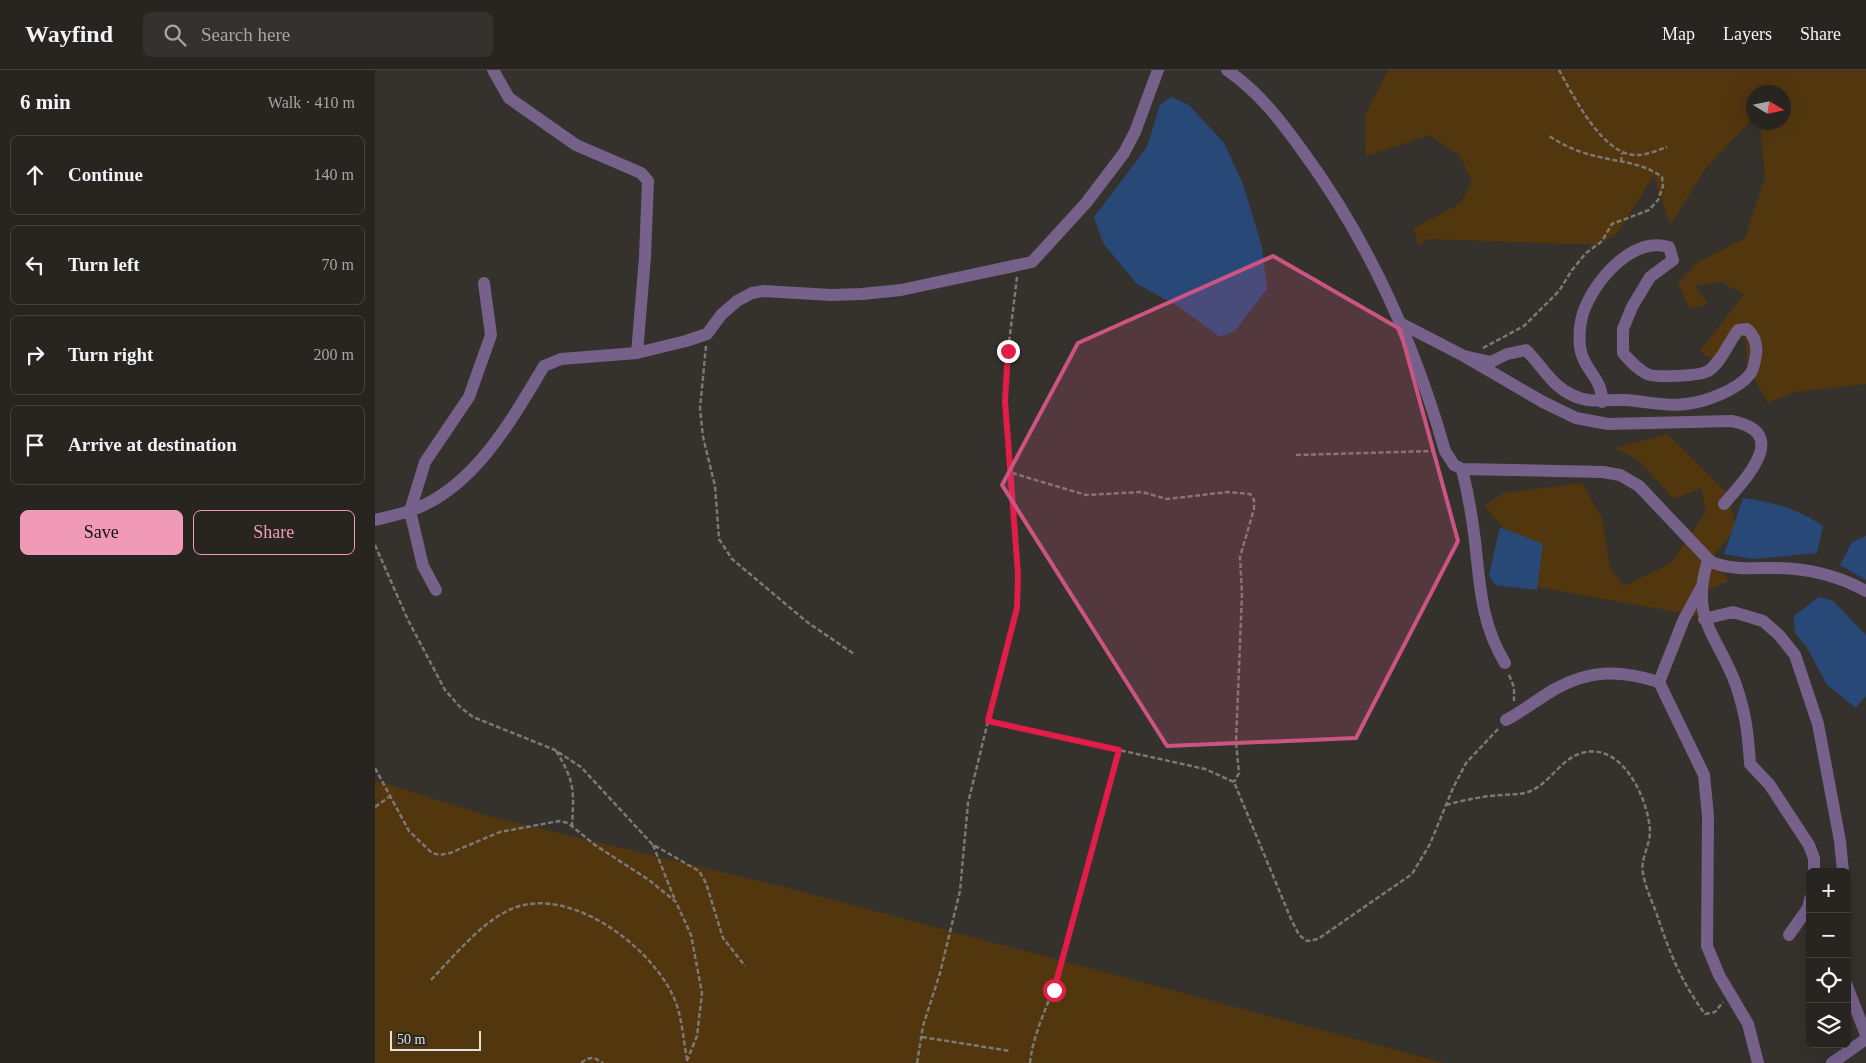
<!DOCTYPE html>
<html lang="en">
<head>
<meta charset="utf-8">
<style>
	:root { --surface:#282521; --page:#34312e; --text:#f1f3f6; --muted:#a5a5a5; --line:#44423f; --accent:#f09ab7 }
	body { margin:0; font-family:"Times New Roman",serif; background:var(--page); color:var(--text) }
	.controls { position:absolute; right:15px; bottom:15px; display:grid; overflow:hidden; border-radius:8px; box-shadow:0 5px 20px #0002 }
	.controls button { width:45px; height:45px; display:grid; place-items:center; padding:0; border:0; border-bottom:1px solid var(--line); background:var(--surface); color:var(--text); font:25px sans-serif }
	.compass { position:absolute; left:1371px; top:15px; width:45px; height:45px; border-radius:50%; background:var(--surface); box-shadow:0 5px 20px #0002; rotate:100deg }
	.scale { position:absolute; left:15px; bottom:12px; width:91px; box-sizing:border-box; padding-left:5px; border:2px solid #e3e0dd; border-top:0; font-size:14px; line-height:18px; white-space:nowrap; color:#e3e0dd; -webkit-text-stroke:4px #2b2723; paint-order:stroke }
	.stop { position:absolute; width:15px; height:15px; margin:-11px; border:4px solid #e11d48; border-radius:50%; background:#fff }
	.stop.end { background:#e11d48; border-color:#fff; box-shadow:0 1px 5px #0008 }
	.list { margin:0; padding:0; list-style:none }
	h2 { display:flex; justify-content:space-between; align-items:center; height:65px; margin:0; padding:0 20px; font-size:21px }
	h2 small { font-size:16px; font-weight:400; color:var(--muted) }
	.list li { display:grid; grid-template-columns:32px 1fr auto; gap:15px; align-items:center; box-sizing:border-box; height:80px; margin:0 10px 10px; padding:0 10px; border:1px solid var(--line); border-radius:8px }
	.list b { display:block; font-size:19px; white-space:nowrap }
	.list em { font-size:16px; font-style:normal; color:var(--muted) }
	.actions { display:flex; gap:10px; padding:15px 20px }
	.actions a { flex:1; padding:11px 0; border:1px solid var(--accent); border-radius:8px; text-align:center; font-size:18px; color:var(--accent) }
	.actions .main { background:var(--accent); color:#111 }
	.icon { flex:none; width:28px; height:28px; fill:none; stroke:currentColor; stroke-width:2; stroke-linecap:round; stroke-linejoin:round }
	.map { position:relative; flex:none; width:1491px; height:993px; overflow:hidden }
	header { display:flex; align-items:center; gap:30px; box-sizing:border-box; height:70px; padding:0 25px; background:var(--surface); border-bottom:1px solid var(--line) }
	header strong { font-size:24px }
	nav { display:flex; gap:28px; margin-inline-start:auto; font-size:18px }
	.search { width:350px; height:45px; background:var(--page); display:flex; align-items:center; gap:12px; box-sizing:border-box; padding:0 18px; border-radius:8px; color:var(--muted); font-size:19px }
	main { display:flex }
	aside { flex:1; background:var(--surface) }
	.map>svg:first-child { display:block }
	.green { fill:#52360e }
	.water { fill:#284978 }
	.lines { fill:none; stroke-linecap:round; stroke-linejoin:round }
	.path { stroke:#7c7975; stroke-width:2.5; stroke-dasharray:5 2.5; stroke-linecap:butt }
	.street { stroke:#75618a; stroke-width:12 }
	.route { stroke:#e11d48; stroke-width:6 }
	.marked { fill:#cc5482; fill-opacity:0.2; stroke:#cc5482; stroke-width:4; stroke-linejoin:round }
</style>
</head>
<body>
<header>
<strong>Wayfind</strong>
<div class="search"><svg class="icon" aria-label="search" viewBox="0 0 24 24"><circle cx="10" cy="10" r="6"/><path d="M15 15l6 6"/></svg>Search here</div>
<nav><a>Map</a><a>Layers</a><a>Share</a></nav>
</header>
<main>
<aside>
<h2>6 min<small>Walk · 410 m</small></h2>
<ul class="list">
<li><svg class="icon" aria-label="ahead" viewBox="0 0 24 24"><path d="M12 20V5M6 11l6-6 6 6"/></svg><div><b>Continue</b></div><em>140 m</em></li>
<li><svg class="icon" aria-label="left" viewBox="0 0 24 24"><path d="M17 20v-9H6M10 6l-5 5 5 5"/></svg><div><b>Turn left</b></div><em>70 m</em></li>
<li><svg class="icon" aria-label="right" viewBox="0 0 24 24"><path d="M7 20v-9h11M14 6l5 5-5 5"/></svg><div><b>Turn right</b></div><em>200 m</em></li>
<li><svg class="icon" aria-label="arrive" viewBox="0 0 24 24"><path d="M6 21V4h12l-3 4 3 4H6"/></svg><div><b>Arrive at destination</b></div></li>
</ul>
<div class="actions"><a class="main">Save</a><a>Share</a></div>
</aside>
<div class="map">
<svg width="1491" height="993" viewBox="0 0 1491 993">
	<rect width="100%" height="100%" fill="#35312c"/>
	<path class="green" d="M1013,0H1491V314L1420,322L1393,333L1373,298L1370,265L1340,292L1325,281L1369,224L1345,212L1320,216L1333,234L1315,239L1303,213L1323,192L1370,168L1390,108L1385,53L1408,52V22H1378V48L1331,98L1295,155L1279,105L1243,162L1224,175L1054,169L1044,175L1038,158L1085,134L1097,112L1085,86L1055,65L991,86L990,45Z
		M1293,364L1351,422L1362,456L1340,484L1353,511L1316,528L1329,547L1163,517L1152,483L1109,436L1129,423L1207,413L1227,448L1235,498L1249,516L1296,493L1331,442L1326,418L1299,429L1263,390L1239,378Z
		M0,710L117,747L410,817L1070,993H0Z"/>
	<path class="water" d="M796,27L814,35L849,73L868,114L887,177L892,219L860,261L845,267L803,236L762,214L728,173L719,147L772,77L785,35Z
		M1368,428C1398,432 1423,439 1448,456L1442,483L1378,489L1349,484Z
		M1125,457L1168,474L1162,520L1120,515L1114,505Z
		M1491,466V510L1465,495L1477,472Z
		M1444,527L1458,531L1491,565V626L1481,638L1452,615L1431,576L1420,563L1419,546Z"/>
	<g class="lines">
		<path class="path" d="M1184,0C1199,27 1228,86 1262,85C1272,85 1283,80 1292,77
			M1246,92L1247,83
			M642,207L633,281L630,331L643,504L642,538L613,651L830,699L859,712L916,849L924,865L932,871L943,869L1037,804L1055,774L1078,718L1091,693L1123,659
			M331,276L325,338L328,367L340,416L344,469L357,489L432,552L479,584
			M1108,278L1149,256L1184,221L1197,200L1211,183L1227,171L1237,154L1274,140L1283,130L1288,116L1287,107C1266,91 1238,92 1213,84C1198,80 1187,74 1174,66
			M921,385L1058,381
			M637,403L711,425L767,422L792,429L853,422L875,424L879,430V439L865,487L867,524L861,672L864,703L859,712
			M0,475L33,550L70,620L85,637L98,647L180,680L206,697L277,774L324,801L331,813L348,868L370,896
			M1134,605L1139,617V631
			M181,681C200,711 199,722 197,756
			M0,698L34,761L57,783L65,785L75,783L125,762L184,751L193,753L220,775L274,810L301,832L316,865L327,923L322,966L311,993
			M1071,735C1089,730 1108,726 1127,725C1136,724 1144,725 1153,722C1176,714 1186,686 1211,682C1249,675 1274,731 1275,762C1275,775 1265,790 1268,803C1270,816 1276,829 1281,842C1294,881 1305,910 1330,944L1340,942L1348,932
			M0,737L14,727
			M278,775L300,830
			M56,910C79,886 103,856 132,841C190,811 275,875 298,926C307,944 308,969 312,989
			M547,967L635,981
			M206,993C215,986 219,987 228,993
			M542,993L548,956L565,903L585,821L593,733L613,651
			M655,993C658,962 675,932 684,902C705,829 724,754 744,680"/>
		<path class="street" d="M118,0L134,28L201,75L266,103L273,111L270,187L262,283
			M852,0C884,22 907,52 929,83C994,172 1040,275 1070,381L1079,395L1087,399L1228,402L1245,405L1264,416L1336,492C1356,500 1377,498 1398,498C1432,498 1462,505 1491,521
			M1027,254L1089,286L1168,332L1201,348L1233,354L1356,351C1417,362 1371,408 1349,434
			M1089,286L1116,292L1132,284L1151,280C1167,296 1176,315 1197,325C1215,334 1231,329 1250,330C1270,331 1291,337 1311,334C1330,332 1363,320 1375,304C1378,301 1379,295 1380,290C1383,278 1381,267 1372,259L1363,260C1354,272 1346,293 1333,301C1325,306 1280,308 1272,304C1262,299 1255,291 1248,283V259L1257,237L1275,207L1298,190L1294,177C1257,166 1219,211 1208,243C1205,253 1204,266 1205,277C1208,300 1228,308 1227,332
			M1087,399C1093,423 1097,446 1100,471C1105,515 1106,554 1130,593
			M0,450C13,447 27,444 40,439C101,415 137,349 169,296L186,289L262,283L311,271L332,264L346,245L362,231L377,223L389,221L456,225L487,224L526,220L657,192L711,133L749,83L760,62L783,0
			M1333,490C1314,550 1343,565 1361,615C1371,645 1373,663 1375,694L1394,714L1434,775L1439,788V802
			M1327,516L1309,549L1284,612L1329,705L1333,746L1332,876L1344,905L1373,954L1383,993
			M61,520L48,496L35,441L50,392L94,327L116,265L109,213
			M1329,549L1358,542L1388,551L1404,565L1420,585L1443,654L1465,771L1468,802
			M1131,650C1148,641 1163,629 1180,619C1216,599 1246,600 1284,612
			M1414,865L1433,838L1435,829
			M1472,916L1491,965
			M1457,993L1491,969"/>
	</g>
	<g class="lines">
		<path class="route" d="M633,281L630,331L643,504L642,538L613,651L744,680L679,920"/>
	</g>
	<path class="marked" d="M898,186L1025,259L1083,471L981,668L792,676L627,415L703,273Z"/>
</svg>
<div class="controls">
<button>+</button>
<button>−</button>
<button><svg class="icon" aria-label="locate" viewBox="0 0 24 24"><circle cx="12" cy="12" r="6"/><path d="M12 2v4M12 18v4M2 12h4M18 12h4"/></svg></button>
<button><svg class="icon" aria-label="layers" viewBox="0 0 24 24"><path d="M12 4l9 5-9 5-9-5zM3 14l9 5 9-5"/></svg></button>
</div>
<svg class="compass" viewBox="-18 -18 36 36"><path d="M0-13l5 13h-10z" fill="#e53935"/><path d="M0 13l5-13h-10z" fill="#a5a5a5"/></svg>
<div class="scale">50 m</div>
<div class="stop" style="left:679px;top:920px"></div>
<div class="stop end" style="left:633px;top:281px"></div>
</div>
</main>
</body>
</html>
